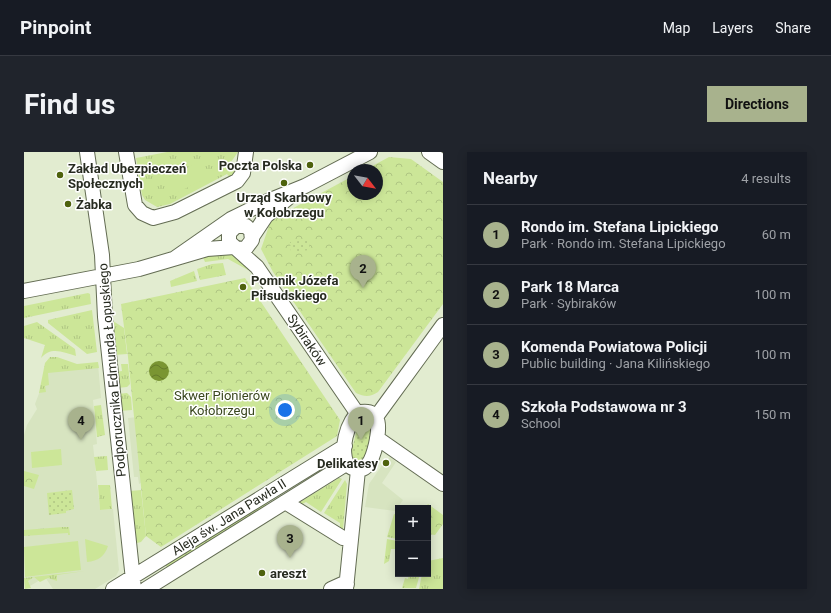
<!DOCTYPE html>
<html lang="en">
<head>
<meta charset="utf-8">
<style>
	:root { --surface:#171b24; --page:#20242c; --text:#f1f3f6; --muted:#9ea1a6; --line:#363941; --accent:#a8b28d }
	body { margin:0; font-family:Roboto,sans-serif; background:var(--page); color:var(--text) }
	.controls { position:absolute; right:12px; bottom:12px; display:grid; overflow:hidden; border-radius:0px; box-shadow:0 2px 10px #0003 }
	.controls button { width:36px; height:36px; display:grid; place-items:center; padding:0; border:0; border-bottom:1px solid var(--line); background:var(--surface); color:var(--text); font:20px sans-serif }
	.compass { position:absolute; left:323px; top:12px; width:36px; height:36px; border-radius:50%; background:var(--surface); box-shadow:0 2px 10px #0003; rotate:121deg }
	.you { position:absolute; left:261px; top:258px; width:14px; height:14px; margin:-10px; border:3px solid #fff; border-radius:50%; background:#1a73e8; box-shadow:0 0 0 6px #1a73e833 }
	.badge { display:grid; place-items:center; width:26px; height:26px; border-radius:50%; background:var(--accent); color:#111; font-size:13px; font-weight:700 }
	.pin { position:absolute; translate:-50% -33px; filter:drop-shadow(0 1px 2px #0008) }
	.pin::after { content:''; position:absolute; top:21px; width:14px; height:12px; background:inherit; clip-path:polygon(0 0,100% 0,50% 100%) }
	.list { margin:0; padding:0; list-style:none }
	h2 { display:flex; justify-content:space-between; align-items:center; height:52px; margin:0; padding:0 16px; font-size:17px }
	h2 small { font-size:13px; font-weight:400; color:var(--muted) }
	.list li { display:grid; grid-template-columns:26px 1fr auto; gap:12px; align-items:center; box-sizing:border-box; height:60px; padding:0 16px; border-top:1px solid var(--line) }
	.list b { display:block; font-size:15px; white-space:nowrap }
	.list p { margin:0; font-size:13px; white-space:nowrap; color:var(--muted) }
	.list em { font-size:13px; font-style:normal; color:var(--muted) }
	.map { position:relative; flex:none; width:419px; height:437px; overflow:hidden; border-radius:0px }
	header { display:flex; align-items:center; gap:24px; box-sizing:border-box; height:56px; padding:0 20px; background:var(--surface); border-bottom:1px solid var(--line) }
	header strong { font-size:19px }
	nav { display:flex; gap:22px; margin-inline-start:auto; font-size:14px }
	.intro { display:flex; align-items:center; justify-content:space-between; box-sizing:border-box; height:96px; padding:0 24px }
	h1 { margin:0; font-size:28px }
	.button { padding:10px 18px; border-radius:0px; background:var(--accent); color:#111; font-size:14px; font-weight:700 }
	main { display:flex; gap:24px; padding:0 24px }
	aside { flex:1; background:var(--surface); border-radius:0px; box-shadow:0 2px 10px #0003 }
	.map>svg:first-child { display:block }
	.built { fill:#d7e4c0 }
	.grass { fill:url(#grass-tufts) }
	.park { fill:url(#park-crowns) }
	.garden { fill:url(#garden-dots) }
	.pitch { fill:#cce698 }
	.water { fill:url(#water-waves) }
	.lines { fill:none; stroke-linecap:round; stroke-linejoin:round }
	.minor-casing { stroke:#636c53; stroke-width:16 }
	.minor { stroke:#fff; stroke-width:14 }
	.poi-dot { fill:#4e620d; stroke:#fff; stroke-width:1.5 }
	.labels { text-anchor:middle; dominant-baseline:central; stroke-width:3; stroke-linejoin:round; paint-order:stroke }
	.poi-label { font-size:13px; font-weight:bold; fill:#272b20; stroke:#fff; text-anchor:start }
	.street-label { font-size:13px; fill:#272b20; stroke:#fff }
	.park-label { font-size:13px; fill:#3a471e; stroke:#fff }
</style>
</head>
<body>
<header>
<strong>Pinpoint</strong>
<nav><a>Map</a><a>Layers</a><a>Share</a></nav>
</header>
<div class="intro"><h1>Find us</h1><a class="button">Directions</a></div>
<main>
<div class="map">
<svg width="419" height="437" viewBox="0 0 419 437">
	<defs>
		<pattern id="grass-tufts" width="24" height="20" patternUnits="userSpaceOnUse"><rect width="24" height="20" fill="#cce698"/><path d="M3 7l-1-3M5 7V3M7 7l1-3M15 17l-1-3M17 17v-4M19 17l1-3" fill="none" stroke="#afc583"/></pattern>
		<pattern id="park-crowns" width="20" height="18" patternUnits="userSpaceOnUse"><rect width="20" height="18" fill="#cce698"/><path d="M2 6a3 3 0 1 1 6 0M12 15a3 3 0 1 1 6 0" fill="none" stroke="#afc583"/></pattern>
		<pattern id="garden-dots" width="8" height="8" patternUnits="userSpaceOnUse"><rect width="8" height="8" fill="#cce698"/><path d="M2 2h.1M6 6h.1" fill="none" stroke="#afc583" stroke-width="1.8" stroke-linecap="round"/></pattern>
		<pattern id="water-waves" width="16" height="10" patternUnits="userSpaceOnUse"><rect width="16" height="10" fill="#7a9532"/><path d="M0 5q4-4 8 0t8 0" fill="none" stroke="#647a2a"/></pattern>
	</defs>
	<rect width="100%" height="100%" fill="#e2ecd0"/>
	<path class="built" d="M74,212L77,246L69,248L73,292L69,293L76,358L89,357L95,418L92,424L71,437H29L21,425L1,437L0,283L3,273L13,257L11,252L19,231L21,217Z
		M113,265L120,329L115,332L114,325H110L104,266Z
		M366,305L372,310L358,331L379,348L371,359L341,355L345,332L359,312L361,313Z"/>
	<path class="grass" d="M143,0H214L207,10L212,23L207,27L203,22L146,52L133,55L121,48L118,43L112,6Z
		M204,100L228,117L224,118L204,107L181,110L178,103Z
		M199,111L202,123L176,128L173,117L188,112Z
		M170,119L173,129L147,135L146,129Z
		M64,141L66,142L67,152L0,166V154Z
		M68,158L73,200L63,202L24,171V168Z
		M86,167L100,176L103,202L90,203Z
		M13,170L51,197L52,204C39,200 27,194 17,206L21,193L0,186V174Z
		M26,205H33L53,212L74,210L75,216L24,221L25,233L21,234L22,240L15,241L21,211Z
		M97,212H104L106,232L103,235L93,236L91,220L98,219Z
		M103,241L107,245L108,258L96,259L94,242Z
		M77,253L81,283L73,285L70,254Z
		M83,304L84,318L72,319L70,305Z
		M315,326L318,327L297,360L282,350L275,354L273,352Z
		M321,328L323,332L319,378L316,379V371L300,361Z
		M74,333H86L88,357L76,358Z
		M117,338L122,384L117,390L109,392L106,339Z
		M370,362L374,363V387L363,385Z
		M39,375H45L46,383H44V381L0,384V378Z
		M363,387L373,389L371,397H367L365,409L360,412Z
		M419,406V437H395L398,422H404V409Z
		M61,419L33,423V429L24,426L16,430L10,425L4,429L7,436L1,437L0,426Z
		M385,422H396L392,436H378L381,426L384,427Z"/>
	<path class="park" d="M365,5L387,7L419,30V152L354,240C346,245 341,245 332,241L249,120L237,97L247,68L329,24V42H353V18H341Z
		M221,126L316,268L313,284L137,395L122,384L104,205L97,152Z
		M0,319L15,323L10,337L0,334Z
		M404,352L419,363V372L411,383L404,382V356H401Z"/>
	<path class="garden" d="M285,88L286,98L267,100L266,90Z
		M338,268L345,269C348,274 344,302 339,307C338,309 336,309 334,310L328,307L327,302L334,272Z
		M48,338L50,357L42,359V361L25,363L23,341Z
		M235,350L249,353L145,418L140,410Z"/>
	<path class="pitch" d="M171,12L179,28L148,43L140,27Z
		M37,297L38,313L8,316L7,300Z
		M61,387L84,394C81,404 74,409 63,410Z
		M54,389L57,418L1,425L0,395Z"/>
	<path class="water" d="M125 219a10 10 0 1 1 20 0a10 10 0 1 1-20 0Z"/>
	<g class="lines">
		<defs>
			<path id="minor" d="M63,0L78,103L81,165L110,437
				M102,0L111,53L118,61L129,66L151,60L213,29L219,21L222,0
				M405,0L419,10
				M228,85L242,64L264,46
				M213,97L222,96L228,88L227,79L222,74H212L205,81V90L233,115L333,261
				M151,106L207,67L244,49L281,34L346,0
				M0,139L115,117L183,97L210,95
				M337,260C358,257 355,278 352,292C349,305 343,326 325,314C314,303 323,265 337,260Z
				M352,265L419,173
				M353,286L419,332
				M261,350L319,386L327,387
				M89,437L321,294
				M122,437L322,312
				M307,437L318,432H323
				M322,437L334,318"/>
		</defs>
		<use href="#minor" class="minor-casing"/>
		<use href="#minor" class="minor"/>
	</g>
	<g class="poi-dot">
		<circle cx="286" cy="13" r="4"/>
		<circle cx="36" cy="23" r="4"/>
		<circle cx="260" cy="31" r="4"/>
		<circle cx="44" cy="52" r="4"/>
		<circle cx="219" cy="135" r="4"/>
		<circle cx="362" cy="311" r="4"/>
		<circle cx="238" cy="421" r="4"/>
	</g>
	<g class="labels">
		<g class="poi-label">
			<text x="278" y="13" text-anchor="end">Poczta Polska</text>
			<text x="44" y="16">Zakład Ubezpieczeń<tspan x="44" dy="15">Społecznych</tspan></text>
			<text x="260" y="45" text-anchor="middle">Urząd Skarbowy<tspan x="260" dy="15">w Kołobrzegu</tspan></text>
			<text x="52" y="52">Żabka</text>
			<text x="227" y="128">Pomnik Józefa<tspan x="227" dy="15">Piłsudskiego</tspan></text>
			<text x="354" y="311" text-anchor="end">Delikatesy</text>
			<text x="246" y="421">areszt</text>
		</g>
		<g class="street-label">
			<text transform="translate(283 188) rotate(56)">Sybiraków</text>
			<text transform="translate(88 218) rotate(-95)">Podporucznika Edmunda Łopuskiego</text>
			<text transform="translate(205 365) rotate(-32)">Aleja św. Jana Pawła II</text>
		</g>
		<g class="park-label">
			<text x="198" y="243">Skwer Pionierów<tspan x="198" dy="15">Kołobrzegu</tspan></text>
		</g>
	</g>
</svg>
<div class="controls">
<button>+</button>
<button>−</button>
</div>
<svg class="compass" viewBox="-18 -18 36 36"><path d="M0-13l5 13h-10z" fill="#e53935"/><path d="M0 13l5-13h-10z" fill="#9ea1a6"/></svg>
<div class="you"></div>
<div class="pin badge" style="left:337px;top:288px">1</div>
<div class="pin badge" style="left:339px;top:136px">2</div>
<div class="pin badge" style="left:266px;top:406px">3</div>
<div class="pin badge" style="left:57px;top:288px">4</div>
</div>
<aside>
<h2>Nearby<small>4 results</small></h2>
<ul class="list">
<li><span class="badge">1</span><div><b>Rondo im. Stefana Lipickiego</b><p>Park · Rondo im. Stefana Lipickiego</p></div><em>60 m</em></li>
<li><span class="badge">2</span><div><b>Park 18 Marca</b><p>Park · Sybiraków</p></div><em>100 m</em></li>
<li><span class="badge">3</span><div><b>Komenda Powiatowa Policji</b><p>Public building · Jana Kilińskiego</p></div><em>100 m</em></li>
<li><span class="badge">4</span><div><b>Szkoła Podstawowa nr 3</b><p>School</p></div><em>150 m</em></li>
</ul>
</aside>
</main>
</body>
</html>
